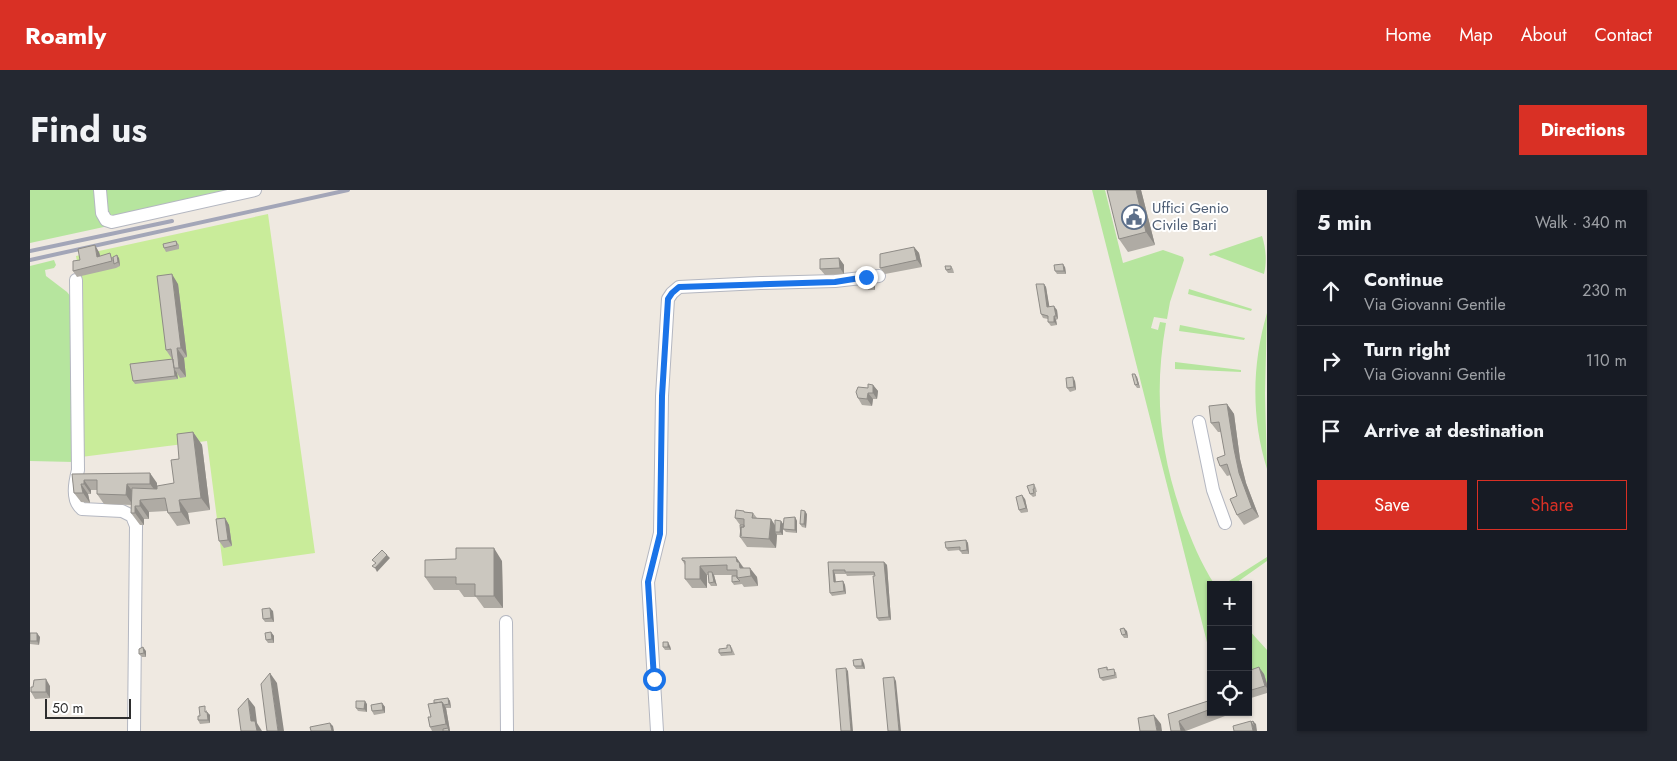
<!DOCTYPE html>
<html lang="en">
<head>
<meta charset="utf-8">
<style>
	:root { --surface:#171b24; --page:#242831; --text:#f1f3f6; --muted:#9ea1a6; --line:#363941; --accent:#d93025 }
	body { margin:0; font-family:Jost,sans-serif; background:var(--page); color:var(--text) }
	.controls { position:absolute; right:15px; bottom:15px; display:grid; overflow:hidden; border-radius:0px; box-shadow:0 1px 4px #0004 }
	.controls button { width:45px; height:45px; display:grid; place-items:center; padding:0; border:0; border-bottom:1px solid var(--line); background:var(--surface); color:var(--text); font:25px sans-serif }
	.scale { position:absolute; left:15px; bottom:12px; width:86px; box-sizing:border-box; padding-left:5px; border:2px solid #2e2e2e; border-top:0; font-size:14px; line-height:18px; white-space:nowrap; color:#2e2e2e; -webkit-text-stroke:4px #fff; paint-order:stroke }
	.stop { position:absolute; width:15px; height:15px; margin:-11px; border:4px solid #1a73e8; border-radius:50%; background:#fff }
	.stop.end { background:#1a73e8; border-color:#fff; box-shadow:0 1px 5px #0008 }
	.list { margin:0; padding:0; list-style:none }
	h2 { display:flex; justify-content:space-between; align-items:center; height:65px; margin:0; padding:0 20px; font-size:21px }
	h2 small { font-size:16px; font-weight:400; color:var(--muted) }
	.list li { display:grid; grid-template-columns:32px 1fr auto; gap:15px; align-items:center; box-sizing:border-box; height:70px; padding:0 20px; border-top:1px solid var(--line) }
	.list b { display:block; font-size:19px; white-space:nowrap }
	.list p { margin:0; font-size:16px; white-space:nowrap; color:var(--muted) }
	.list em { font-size:16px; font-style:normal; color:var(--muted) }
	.actions { display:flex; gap:10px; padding:15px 20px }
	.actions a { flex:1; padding:11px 0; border:1px solid var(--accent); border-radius:0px; text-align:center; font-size:18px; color:var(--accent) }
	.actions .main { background:var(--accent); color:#fff }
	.icon { flex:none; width:28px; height:28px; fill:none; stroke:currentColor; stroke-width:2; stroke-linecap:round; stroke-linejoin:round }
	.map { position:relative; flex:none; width:1237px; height:541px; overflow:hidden; border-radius:0px }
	header { display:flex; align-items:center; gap:30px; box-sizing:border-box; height:70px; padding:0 25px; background:var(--accent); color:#fff }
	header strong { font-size:24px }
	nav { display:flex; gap:28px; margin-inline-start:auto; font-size:18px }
	.intro { display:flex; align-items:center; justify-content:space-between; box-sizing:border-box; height:120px; padding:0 30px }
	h1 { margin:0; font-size:35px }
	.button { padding:12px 22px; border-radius:0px; background:var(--accent); color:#fff; font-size:18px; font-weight:700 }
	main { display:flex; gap:30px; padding:0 30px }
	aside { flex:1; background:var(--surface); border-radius:0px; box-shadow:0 1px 4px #0004 }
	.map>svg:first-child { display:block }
	.grass { fill:#b6e59e }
	.pitch { fill:#c9ec9a }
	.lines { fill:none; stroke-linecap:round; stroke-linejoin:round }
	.minor-casing { stroke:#b4b7c1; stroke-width:14 }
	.minor { stroke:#fff; stroke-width:12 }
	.rail { stroke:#a3a6b8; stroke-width:4 }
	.wall { fill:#afaba4 }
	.shaded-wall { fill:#8e8b86 }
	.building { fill:#cbc7bf; stroke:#8e8b86 }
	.route { stroke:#1a73e8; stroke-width:6 }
	.labels { text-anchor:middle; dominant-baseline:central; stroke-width:4; stroke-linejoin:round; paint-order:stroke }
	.service-label { font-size:15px; fill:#4e5e75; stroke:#fff; text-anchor:start }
</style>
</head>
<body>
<header>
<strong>Roamly</strong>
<nav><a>Home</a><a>Map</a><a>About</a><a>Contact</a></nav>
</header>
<div class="intro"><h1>Find us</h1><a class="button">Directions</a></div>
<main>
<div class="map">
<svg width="1237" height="541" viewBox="0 0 1237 541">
	<rect width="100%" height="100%" fill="#efe9e1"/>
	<path class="grass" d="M0,0H67L83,35L0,53Z
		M73,0H212L77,27Z
		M1062,0H1075L1093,73L1133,60L1153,67L1154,70L1140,112L1137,129L1124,127L1121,138L1128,140L1130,132L1136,133C1124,201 1129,260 1152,325C1161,349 1171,374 1185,395H1181V468Z
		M1232,46C1236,59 1237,71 1234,84L1184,65L1180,66L1179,64Z
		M24,70L26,75L24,78L15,80L16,86L37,102L41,107L44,272L0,271V76Z
		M1159,99L1222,119L1221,121L1158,104Z
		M1237,123L1235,204L1237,279C1221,228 1222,174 1237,123Z
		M1150,135L1215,148L1214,150L1149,141Z
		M1145,172L1211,180V182L1145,179Z
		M1237,367V371L1203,395L1199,391Z
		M1218,439L1237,460V494L1218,489Z"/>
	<path class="pitch" d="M238,24L285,363L193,376L177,251L51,267L50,88L46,66Z"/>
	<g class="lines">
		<defs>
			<path id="minor" d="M70,0L72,23L76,30L82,32L225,0
				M46,90L48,280C45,292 41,310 52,319L92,321L102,326L106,336L104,541
				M1169,232L1183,300L1195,333
				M476,432L477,541
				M627,541L618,392L630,343L632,206L638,109L642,103L649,97L730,93L805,91L849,86"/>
		</defs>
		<use href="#minor" class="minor-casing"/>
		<use href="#minor" class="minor"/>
		<path class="rail" d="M0,61L142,31
			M0,70L318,0"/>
	</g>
	<path class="wall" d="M1077,0H1111L1125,55L1098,62L1089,49Z
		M146,51L149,55V59L136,62L134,58Z
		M884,57L889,63L892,77L855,84L850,78Z
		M69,62L70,66L83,67L89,68L90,76L86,78L47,87L43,81L50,70Z
		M809,68L814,75V84L795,85L790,79Z
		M921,76L923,79L924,83H918L916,80Z
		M1035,77L1036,84H1027L1025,81Z
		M836,88L839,92L845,95V100H838L836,95H832L829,92Z
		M148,94L157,167L154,168L156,187L150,188L147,183L148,189L105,194L103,191L142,169L136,160Z
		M1014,94L1016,97L1019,117L1027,120L1028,129L1026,130L1027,135L1021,136L1018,132V129L1013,128L1011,124Z
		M1107,187L1110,198H1107L1105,195Z
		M1045,191L1046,200L1040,202L1037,198Z
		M843,195L848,201L847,209H843L842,216L832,215L828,208L838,198Z
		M1197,214L1204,224L1210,269L1216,293L1229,327L1214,335L1207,325V306L1201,285L1197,286L1190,276L1195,265L1191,242H1188L1181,233Z
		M163,242L172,255L180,320L158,323L160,334L147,336L138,323L137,321L119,322V329H114V335H110L101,323L102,315L74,314L67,304V300H61V304H58L60,313L51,312L44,303L42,284L127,293V299L144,293L149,269Z
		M1004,294L1006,298L1007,302H1006V306L1003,307L1000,304Z
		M995,309L998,322L991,323L989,320Z
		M715,322L723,323L727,328L741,329L745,335L751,331L753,334V345H747L746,358L717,357L710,347V335L705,328Z
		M777,324L776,338L772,337L770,334Z
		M765,327L767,331V343L756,342L753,339Z
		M195,328L199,335L202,356L194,358L189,351Z
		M936,350L938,353L939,364H932L930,360L918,361L916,358Z
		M706,367L714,378L727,387L728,396L714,397L712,394L704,395L702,392V386L701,385H684L687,396H681L679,393L678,385H677V398H662L655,389V375L652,370Z
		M472,371L473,418H454L446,407H434L429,400H404L395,387Z
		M798,372H854L857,375L861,430L849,431L847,428L845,385L817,386L816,384H805L806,392L813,391L815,395L816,404L802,406L800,403Z
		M243,421L244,432H235L233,429Z
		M1097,441L1098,448H1094L1092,445Z
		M241,442L244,446V453H238L236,450Z
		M0,443L10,447L9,455L0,454Z
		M700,455L702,458L705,465L691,466L689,463L697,458Z
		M640,456L641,460H635L633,457Z
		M116,461V467H112L109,464Z
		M834,473L835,479H826L824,476Z
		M1077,477L1078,480L1086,482L1087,488L1073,491L1070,488Z
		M1218,481L1234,484L1237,494V503L1221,508L1218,504Z
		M20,496V508L5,509L1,502Z
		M418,508L420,511L421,518H416L420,541H402L400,537L404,513Z
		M1181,510V522H1193L1195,526L1156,541L1138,524Z
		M352,513L355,517V523L344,525L342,521Z
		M337,514V522L328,521L326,518Z
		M177,520V522L180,525V533L170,534L168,530L170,526Z"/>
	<path class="shaded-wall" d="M1106,0H1111L1125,55L1116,42Z
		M65,55L69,62L72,73L67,67Z
		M884,57L889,63L892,77L887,70Z
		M87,65L89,68L90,76L88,72Z
		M809,68L814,75V84L810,78Z
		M1033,74L1035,77L1036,84L1034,81Z
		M142,84L148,94L157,167L151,158Z
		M843,92L845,95V100L843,96Z
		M1014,94L1016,97L1020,120L1017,117Z
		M1024,116L1027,120L1028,129L1026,126Z
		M1024,126L1026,130L1027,135L1024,132Z
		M147,158L154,168L156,187L149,178Z
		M145,180L147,183L148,189L145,186Z
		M1105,184L1107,187L1110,198L1108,194Z
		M1043,187L1045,191L1046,200L1044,197Z
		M843,195L848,201L847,209L843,203Z
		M838,203L843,209L842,216L837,209Z
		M1197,214L1204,224L1210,269L1216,293L1229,327L1222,318L1209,283L1204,259Z
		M163,242L172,255L180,320L171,308Z
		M120,283L127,293V303L120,294Z
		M54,290L61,300V304L54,294Z
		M51,294L58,304L60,313L53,303Z
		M97,294L104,303L103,315L96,305Z
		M992,305L995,309L998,322L996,318Z
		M110,310L119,322V329L110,316Z
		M149,310L158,323L160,334L151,322Z
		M105,316L114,329V335L105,323Z
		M775,321L777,324L776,338L774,334Z
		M765,327L767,331V343L765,340Z
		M195,328L199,335L202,356L198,350Z
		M741,329L747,339L745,342L747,345L746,358L739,349Z
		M751,331L753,334V345L750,342Z
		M936,350L938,353L939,364L937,360Z
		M464,358L472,371L473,418L464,406Z
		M357,365L360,368L347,382L345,378Z
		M706,367L716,382V387L707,372Z
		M854,372L857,375L861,430L859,427Z
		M670,376L677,385V398L670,389Z
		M720,378L727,387L728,396L721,386Z
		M803,380L805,384L806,396L804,392Z
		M682,382L684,385L687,396L684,392Z
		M813,391L815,395L816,404L814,401Z
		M240,418L243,421L244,432L241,428Z
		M1094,438L1097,441L1098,448L1096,444Z
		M241,442L244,446V453L242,449Z
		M7,443L10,447L9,455L7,451Z
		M638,452L640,456L641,460L638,457Z
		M113,457L116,461V467L114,463Z
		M832,469L834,473L835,479L832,476Z
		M1229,477L1234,484L1237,494V498L1235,496Z
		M816,478L818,481L823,541H821Z
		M240,483L247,493L254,541H248Z
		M864,487L866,491L871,541H869Z
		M16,489L20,496V508L16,502Z
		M218,508L225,517L227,533L232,541H227L221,531Z
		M418,508L420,511L421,518L419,514Z
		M335,511L337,514V522L334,519Z
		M412,512L416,518L420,541H419L418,538L416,534Z
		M352,513L355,517V523L353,520Z
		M177,522L180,525V533L178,530Z
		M1124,525L1131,534L1132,541H1127Z
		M1149,531L1156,541H1151Z
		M1221,531H1223L1226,534L1227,541H1223Z
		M300,533L303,536L304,541H302Z"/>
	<path class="building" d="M1077,0H1106L1116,42L1089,49Z
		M146,51L147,55L134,58L133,54Z
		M65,55L67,67L80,63L82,71L43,81V71L50,70L48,59Z
		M884,57L887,70L850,78V64Z
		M87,65L88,72L84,74L83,67Z
		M809,68L810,78L790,79V69Z
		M1033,74L1034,81H1025L1024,75Z
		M915,76H921V79L916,80Z
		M142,84L151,158H147L149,178H144L141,159L136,160L127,86Z
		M829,88H836V92H843V96H836V92H829Z
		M1006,94H1014L1017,117L1024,116L1026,126H1024V132H1018V126L1011,124Z
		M143,169L145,186L103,191L100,174Z
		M1102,184H1105L1108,194L1105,195Z
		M1043,187L1044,197L1037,198L1036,188Z
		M838,194L843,195V203H838L837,209L828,208L826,202L828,197L838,198Z
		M1197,214L1204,259L1209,283L1222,318L1207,325L1200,309L1207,306L1197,274L1190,276L1187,268L1195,265L1189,232L1181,233L1179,216Z
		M163,242L171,308L149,310L151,322L138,323L135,308L110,310V316H105V323H101L102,298L127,299V296L144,293L141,270L149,269L147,244Z
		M120,283V294H97L96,305L67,304V290H54V294H51L53,303H44L42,284Z
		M1004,294V299H1003L1004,303L1000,304L997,296Z
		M992,305L996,318L989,320L986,307Z
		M706,320L714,321V322L723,323L722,328L741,329L739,349L710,347L711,337H714V329L705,328Z
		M771,320L775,321L774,334H770Z
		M765,327V340L753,339L754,328Z
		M195,328L198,350L189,351L186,329Z
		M745,330L751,331L750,342H745Z
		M710,335H714V337H711V346Z
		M936,350L937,360L930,361V357L916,358L915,352Z
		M426,358H464V406H445V394H426V387H395V370L426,369Z
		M352,360L357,365L345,378L342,376L346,373L342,370Z
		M706,367L707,372H709L710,378H720L721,386L707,388V380H697V375L670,376V389H655V371L652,370V368Z
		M798,372H854L859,427L847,428L843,386H845L844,382H815V380H803L804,392L813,391L814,401L800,403Z
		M678,382H682L684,392L679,393Z
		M702,386H707V388L710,391L702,392Z
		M240,418L241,428L233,429L232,419Z
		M1094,438L1096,444L1092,445L1090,439Z
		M241,442L242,449L236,450L235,443Z
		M0,443H7V451H0Z
		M633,452H638V457H633Z
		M697,455H700L702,462L689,463V459L697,458Z
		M113,457L114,463L109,464V459Z
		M832,469V476H824L823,470Z
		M1077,477V480L1084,479L1085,485L1070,488L1068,479Z
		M1229,477L1235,496L1218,501V481Z
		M816,478L821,541H811L806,479Z
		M240,483L248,541H237L231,494Z
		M864,487L869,541H858L853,488Z
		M16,489V502H1V497H3L4,490Z
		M218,508L221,531H225L227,541H211L208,519Z
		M418,508L419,514L414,515L412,512L404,513V510Z
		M1181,510V519L1149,531L1151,541H1141L1138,524Z
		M326,511H335L334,519L326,518Z
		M412,512L416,534L400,537L398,527H401L398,514Z
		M352,513L353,520L342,521L341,515Z
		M175,516V522H177L178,530H168V526H170L169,517Z
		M1124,525L1127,541H1110L1108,528Z
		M1221,531L1223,541H1204L1203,536Z
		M1223,531L1225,538L1221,532Z
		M300,533L302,541H281L280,537Z
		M418,538L419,541H413V539Z"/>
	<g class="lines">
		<path class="route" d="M624,489L618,392L630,344L632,206L638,109L642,103L649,97L805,92L836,87"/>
	</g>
	<defs>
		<symbol id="civic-ring" viewBox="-11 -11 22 22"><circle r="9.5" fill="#fff" stroke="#5c6f8a" stroke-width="1.5"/><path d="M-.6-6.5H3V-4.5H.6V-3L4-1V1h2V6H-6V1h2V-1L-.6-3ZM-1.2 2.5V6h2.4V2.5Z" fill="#5c6f8a"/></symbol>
	</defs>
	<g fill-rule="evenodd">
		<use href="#civic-ring" x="1090" y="13" width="28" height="28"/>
	</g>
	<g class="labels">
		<g class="service-label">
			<text x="1122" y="18">Uffici Genio<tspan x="1122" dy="17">Civile Bari</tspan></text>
		</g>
	</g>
</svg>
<div class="controls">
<button>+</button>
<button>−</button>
<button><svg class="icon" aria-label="locate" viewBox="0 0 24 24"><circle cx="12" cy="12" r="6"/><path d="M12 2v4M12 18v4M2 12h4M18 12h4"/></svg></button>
</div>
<div class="scale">50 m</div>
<div class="stop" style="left:624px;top:489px"></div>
<div class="stop end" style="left:836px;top:87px"></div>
</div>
<aside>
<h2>5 min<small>Walk · 340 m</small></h2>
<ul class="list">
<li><svg class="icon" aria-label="ahead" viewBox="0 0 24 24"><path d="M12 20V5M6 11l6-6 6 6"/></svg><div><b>Continue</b><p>Via Giovanni Gentile</p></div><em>230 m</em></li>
<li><svg class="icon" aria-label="right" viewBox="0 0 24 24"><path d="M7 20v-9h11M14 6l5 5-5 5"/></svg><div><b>Turn right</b><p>Via Giovanni Gentile</p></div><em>110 m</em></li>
<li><svg class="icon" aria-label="arrive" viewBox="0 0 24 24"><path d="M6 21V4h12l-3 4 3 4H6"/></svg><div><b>Arrive at destination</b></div></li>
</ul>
<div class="actions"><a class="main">Save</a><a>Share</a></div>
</aside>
</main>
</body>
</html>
